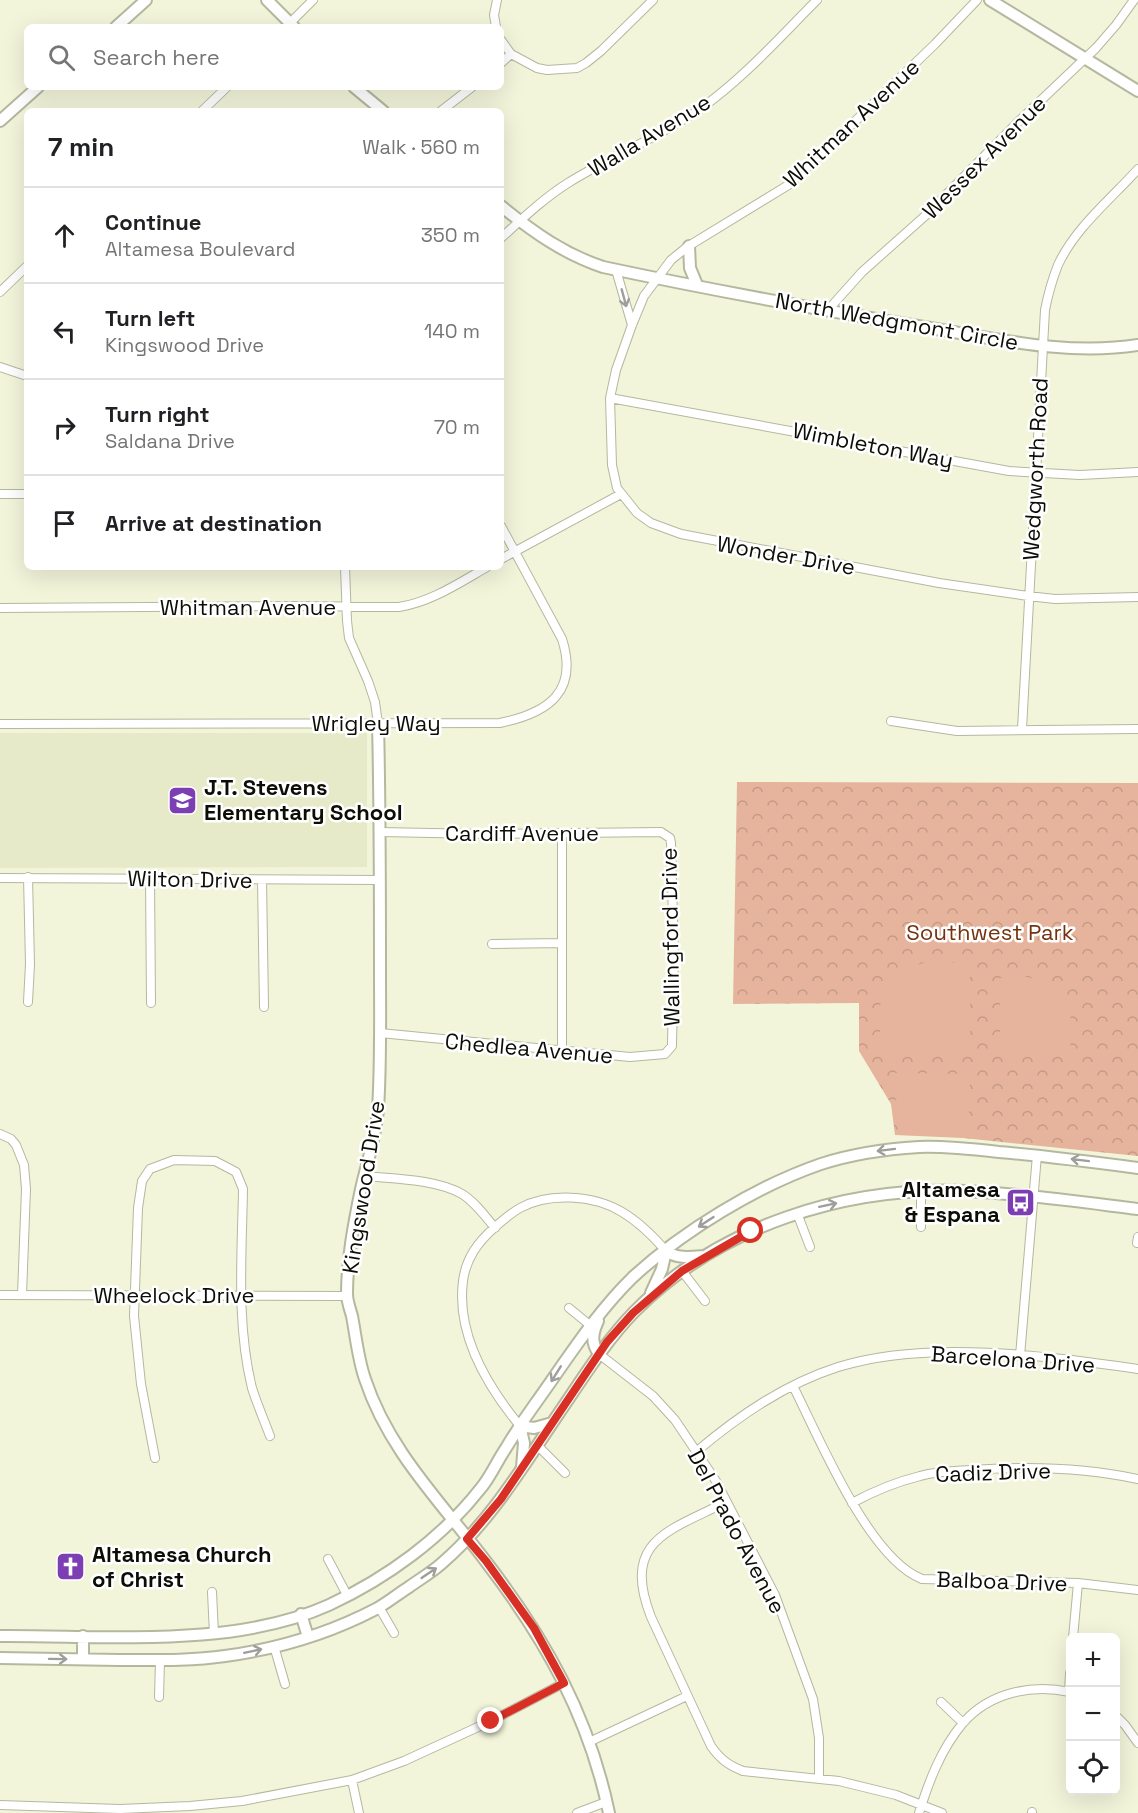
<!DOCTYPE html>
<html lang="en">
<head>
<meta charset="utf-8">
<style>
	:root { --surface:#fff; --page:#f2f2f2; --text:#202124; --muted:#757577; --line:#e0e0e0 }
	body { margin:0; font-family:"Space Grotesk",sans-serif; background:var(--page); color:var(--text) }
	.controls { position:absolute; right:18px; bottom:18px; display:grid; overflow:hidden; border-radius:9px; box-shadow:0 6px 24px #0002 }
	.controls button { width:54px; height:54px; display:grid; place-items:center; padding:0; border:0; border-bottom:2px solid var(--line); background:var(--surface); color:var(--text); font:30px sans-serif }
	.stop { position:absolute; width:18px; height:18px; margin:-14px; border:4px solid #d93025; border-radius:50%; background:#fff }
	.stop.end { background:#d93025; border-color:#fff; box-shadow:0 2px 6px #0008 }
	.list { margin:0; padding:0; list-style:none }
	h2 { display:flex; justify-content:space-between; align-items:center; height:78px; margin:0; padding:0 24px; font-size:26px }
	h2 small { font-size:20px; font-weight:400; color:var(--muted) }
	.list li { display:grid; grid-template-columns:39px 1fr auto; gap:18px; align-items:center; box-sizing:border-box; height:96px; padding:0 24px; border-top:2px solid var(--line) }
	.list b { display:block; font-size:22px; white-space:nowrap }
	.list p { margin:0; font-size:20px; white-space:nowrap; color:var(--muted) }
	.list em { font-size:20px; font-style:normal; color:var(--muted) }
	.icon { flex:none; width:33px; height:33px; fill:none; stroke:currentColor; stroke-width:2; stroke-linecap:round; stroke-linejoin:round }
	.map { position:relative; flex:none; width:1138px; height:1813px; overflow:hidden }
	.search { position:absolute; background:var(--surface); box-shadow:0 6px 24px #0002; left:24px; top:24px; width:480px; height:66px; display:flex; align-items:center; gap:15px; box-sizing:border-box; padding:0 21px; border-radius:9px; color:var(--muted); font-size:22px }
	.panel { position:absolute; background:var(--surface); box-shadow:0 6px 24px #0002; left:24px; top:108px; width:480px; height:462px; border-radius:9px }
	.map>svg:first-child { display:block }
	.built { fill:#e6eac8 }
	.forest { fill:url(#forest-crowns) }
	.pitch { fill:#e6b49c }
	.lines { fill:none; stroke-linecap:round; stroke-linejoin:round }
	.street-casing { stroke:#b5b89f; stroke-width:10 }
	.secondary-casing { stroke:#b5b89f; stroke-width:14 }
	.street { stroke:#fff; stroke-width:8 }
	.secondary { stroke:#fff; stroke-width:10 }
	.oneway { stroke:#9e9e9b }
	.route { stroke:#d93025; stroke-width:8 }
	.labels { text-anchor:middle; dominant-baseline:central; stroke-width:5; stroke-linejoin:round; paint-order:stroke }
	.street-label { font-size:22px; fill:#0c0d05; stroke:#fff }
	.poi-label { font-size:22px; font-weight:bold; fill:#0c0d05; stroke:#fff; text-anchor:start }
	.park-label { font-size:22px; fill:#74330e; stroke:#fff }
</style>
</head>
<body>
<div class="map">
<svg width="1138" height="1813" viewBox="0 0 1138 1813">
	<defs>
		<pattern id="forest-crowns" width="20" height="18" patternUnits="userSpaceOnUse" patternTransform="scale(1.5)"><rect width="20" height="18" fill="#e6b49c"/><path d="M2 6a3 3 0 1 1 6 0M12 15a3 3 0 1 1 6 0" fill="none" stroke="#c49a85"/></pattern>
	</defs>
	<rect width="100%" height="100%" fill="#f2f5da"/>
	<path class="built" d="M0,733H367V867L0,868Z"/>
	<path class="forest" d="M737,782L1138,783V1156L963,1138L895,1135L891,1104L859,1051V1003L733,1004Z"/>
	<path class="pitch" d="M937,960L955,963L970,962V1037L958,1050H882C882,1039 879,1028 879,1017C880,982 905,965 937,960Z
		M1016,975C1042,978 1066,991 1071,1020C1072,1029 1071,1039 1070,1049H1004L1000,1045V978Z
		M895,1073L959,1074L970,1084L968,1136L921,1134L904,1121L897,1106L894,1089Z"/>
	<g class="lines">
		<defs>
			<path id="street" d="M977,0L935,44L790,184L687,247L671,260L644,296L632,325L616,370L610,398L612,465L617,488L637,513L651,523L681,534L939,583L1028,596L1055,599L1138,597
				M286,27L313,0
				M496,27L494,15L497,0
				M501,40L511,54L537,68L547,70L577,68L586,63L601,51L653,0
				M501,63L511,54
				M202,111L227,87
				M441,111L472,87
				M501,238C522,219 544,198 568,183C611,156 658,138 700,109C743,79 780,37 817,0
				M616,270L632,325
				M0,292L27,266
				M828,310L862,272L925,216L1018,122L1096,48L1116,25L1134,0
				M0,367L27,376
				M610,398L1009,471L1080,475L1138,472
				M0,494H27
				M501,559L621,494
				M345,567L347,621L349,638L368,681L375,702L378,724
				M0,608L297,606L399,607C431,602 459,583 487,567
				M891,721L957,731L1138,729
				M0,724L500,723C548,713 579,692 562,639L501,526
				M1022,729L1045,310C1048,295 1052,280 1058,265C1075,228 1111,199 1138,169
				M562,833V1051
				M28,877L30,964L28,1002
				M0,878L380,880
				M150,878L151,1003
				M262,880L264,1007
				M492,944L562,943
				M380,1033L630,1057L665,1054L672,1046V1043L674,957L671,843L670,838L661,832L483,834L380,832
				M0,1134L11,1139L16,1145L24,1165L26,1189L22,1295
				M364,1176C394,1179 436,1179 462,1194C475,1202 485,1216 495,1228
				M921,1192V1227
				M797,1213L810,1247
				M1137,1243L1138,1237
				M682,1271L705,1301
				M0,1295L347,1296
				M569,1308L591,1326
				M599,1354L653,1396L675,1420L716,1481L775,1595L813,1699L819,1738V1779
				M1020,1356L1037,1155
				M793,1386C819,1437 868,1558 922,1579L1078,1583L1138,1590
				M520,1426C487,1386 456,1335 463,1281C466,1258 478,1242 495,1227C503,1220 511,1213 520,1208C549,1192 594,1195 622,1212C639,1222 653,1236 666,1251
				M538,1446L565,1473
				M697,1451C740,1415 785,1384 838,1367C927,1339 1047,1356 1138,1369
				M155,1458L141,1384L134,1316L138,1208L142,1181L150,1169L174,1160L215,1161L236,1172L243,1189C242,1254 236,1323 252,1388C257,1404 264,1420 270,1436
				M726,1502C669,1531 621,1540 651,1617L711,1746C720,1759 728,1765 743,1771L839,1781L896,1795L942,1813
				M852,1503C874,1491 896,1482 920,1476C936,1471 953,1471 970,1470C1026,1466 1083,1467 1138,1479
				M328,1559L347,1595
				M212,1592L214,1634
				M379,1607L394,1633
				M1073,1638L1078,1583
				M274,1646L285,1684
				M1069,1692L1070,1673
				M159,1697L160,1660
				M1116,1716L1125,1725L1138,1743
				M963,1723C990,1692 1032,1684 1070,1692
				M589,1742L687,1696
				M352,1780L359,1813
				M0,1805L120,1809L190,1806L242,1801L352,1780L404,1761L491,1721L564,1683
				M577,1813L606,1802
				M919,1813C929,1781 941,1749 963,1723L941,1702
				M1032,1813V1812"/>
			<path id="secondary" d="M267,0L294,27
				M990,0L1138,91
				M116,27L146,0
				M354,87L383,111
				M0,121L38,87
				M501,206C533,232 564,254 603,267C711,290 821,310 930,328C998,339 1068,356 1138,345
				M689,246L690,268L697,285
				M378,724C380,805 380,887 380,969C380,1016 381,1063 378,1109C376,1136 367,1163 361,1189C354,1223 347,1259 347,1294C347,1301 350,1309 352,1316C356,1337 358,1359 365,1379C389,1452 443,1504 487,1563C546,1640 589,1717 609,1813
				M651,1293L662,1269L666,1251C677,1259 691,1257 704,1256
				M598,1321C592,1334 591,1343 599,1354
				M522,1467L524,1443L520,1426L534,1428L552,1423
				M301,1614L308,1637
				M0,1636C105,1635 232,1649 329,1605C387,1578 442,1538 481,1488C491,1476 497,1461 506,1448C515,1433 525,1418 535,1404C566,1361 595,1314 633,1277C683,1231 757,1186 821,1164C852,1154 886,1149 919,1147C946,1146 972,1149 999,1152C1045,1156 1092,1162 1138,1168
				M83,1636V1659
				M0,1658C40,1659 79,1659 119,1660C155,1660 190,1661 225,1656C277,1649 330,1633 376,1609C387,1603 398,1594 409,1587C420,1579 432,1572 441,1564C491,1521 523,1466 559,1413C583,1378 605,1342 634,1312C720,1225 846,1186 967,1191C1024,1194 1081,1202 1138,1209"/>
		</defs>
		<use href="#street" class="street-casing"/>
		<use href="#secondary" class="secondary-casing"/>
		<use href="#street" class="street"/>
		<use href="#secondary" class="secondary"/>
	</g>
	<defs><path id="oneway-shaft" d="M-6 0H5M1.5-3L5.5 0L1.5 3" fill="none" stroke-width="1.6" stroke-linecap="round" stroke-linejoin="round" transform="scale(1.5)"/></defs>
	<g class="oneway">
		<use href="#oneway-shaft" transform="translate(624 298) rotate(75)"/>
		<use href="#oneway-shaft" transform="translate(886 1150) rotate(173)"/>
		<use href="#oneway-shaft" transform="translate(1080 1160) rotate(-173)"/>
		<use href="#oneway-shaft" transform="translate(828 1205) rotate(-12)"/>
		<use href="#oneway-shaft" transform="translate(706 1222) rotate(147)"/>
		<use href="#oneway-shaft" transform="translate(556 1374) rotate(122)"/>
		<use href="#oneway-shaft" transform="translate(429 1573) rotate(-34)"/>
		<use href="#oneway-shaft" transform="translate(253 1651) rotate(-12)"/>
		<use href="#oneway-shaft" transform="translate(58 1659) rotate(1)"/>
	</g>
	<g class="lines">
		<path class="route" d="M491,1721L564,1683L534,1628L486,1561L467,1539L501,1499L607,1342L633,1313L682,1271L751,1231"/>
	</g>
	<defs>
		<symbol id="school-square" viewBox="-11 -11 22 22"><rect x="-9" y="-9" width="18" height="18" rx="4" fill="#7d3eb3" stroke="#fff"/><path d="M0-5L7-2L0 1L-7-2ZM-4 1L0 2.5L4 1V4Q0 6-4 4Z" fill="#fff"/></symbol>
		<symbol id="bus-square" viewBox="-11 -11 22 22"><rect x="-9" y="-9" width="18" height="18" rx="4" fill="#7d3eb3" stroke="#fff"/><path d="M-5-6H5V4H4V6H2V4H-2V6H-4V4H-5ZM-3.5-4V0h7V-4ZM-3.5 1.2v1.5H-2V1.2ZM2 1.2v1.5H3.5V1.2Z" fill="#fff"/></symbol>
		<symbol id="church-square" viewBox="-11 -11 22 22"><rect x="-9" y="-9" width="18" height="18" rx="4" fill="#7d3eb3" stroke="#fff"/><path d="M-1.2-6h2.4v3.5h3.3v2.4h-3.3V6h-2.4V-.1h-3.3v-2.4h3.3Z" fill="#fff"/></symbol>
	</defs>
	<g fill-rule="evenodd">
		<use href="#school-square" x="166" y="784" width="33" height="33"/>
		<use href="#bus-square" x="1004" y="1186" width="33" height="33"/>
		<use href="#church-square" x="54" y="1550" width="33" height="33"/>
	</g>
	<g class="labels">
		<g class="street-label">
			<text transform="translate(851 123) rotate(-43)">Whitman Avenue</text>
			<text transform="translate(649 135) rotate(-31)">Walla Avenue</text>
			<text transform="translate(984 157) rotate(-45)">Wessex Avenue</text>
			<text transform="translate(897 321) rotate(10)">North Wedgmont Circle</text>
			<text transform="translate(873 445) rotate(11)">Wimbleton Way</text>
			<text transform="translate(1035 469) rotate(-87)">Wedgworth Road</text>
			<text transform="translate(786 555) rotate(10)">Wonder Drive</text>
			<text x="248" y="607">Whitman Avenue</text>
			<text x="376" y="723">Wrigley Way</text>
			<text x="522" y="833">Cardiff Avenue</text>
			<text transform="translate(190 879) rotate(1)">Wilton Drive</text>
			<text transform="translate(670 937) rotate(-91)">Wallingford Drive</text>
			<text transform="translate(529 1048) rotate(5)">Chedlea Avenue</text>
			<text transform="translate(363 1187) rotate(-81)">Kingswood Drive</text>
			<text x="174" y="1295">Wheelock Drive</text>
			<text transform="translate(1013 1359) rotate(4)">Barcelona Drive</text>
			<text transform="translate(993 1472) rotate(-2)">Cadiz Drive</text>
			<text transform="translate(737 1531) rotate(62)">Del Prado Avenue</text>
			<text transform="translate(1002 1581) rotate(2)">Balboa Drive</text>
		</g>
		<g class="poi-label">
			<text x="204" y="787">J.T. Stevens<tspan x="204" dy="25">Elementary School</tspan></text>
			<text x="1000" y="1189" text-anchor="end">Altamesa<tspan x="1000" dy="25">&amp; Espana</tspan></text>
			<text x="92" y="1554">Altamesa Church<tspan x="92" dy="25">of Christ</tspan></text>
		</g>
		<g class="park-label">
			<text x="990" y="932">Southwest Park</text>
		</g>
	</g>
</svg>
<div class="controls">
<button>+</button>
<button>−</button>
<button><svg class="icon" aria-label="locate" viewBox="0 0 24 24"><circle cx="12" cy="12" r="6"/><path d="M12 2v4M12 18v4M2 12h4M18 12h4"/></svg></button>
</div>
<div class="stop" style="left:751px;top:1231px"></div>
<div class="stop end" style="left:491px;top:1721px"></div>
<div class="search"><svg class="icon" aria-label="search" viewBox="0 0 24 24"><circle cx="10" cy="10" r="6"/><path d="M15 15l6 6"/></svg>Search here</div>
<section class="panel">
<h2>7 min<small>Walk · 560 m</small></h2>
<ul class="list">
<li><svg class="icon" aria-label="ahead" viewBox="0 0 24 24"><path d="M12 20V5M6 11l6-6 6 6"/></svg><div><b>Continue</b><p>Altamesa Boulevard</p></div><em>350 m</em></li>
<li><svg class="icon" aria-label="left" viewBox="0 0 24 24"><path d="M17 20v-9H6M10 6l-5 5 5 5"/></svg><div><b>Turn left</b><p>Kingswood Drive</p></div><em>140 m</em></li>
<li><svg class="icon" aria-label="right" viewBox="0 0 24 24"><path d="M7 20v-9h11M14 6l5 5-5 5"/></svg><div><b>Turn right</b><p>Saldana Drive</p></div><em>70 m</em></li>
<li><svg class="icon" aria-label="arrive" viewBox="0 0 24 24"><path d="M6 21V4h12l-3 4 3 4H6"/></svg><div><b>Arrive at destination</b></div></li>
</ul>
</section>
</div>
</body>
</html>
